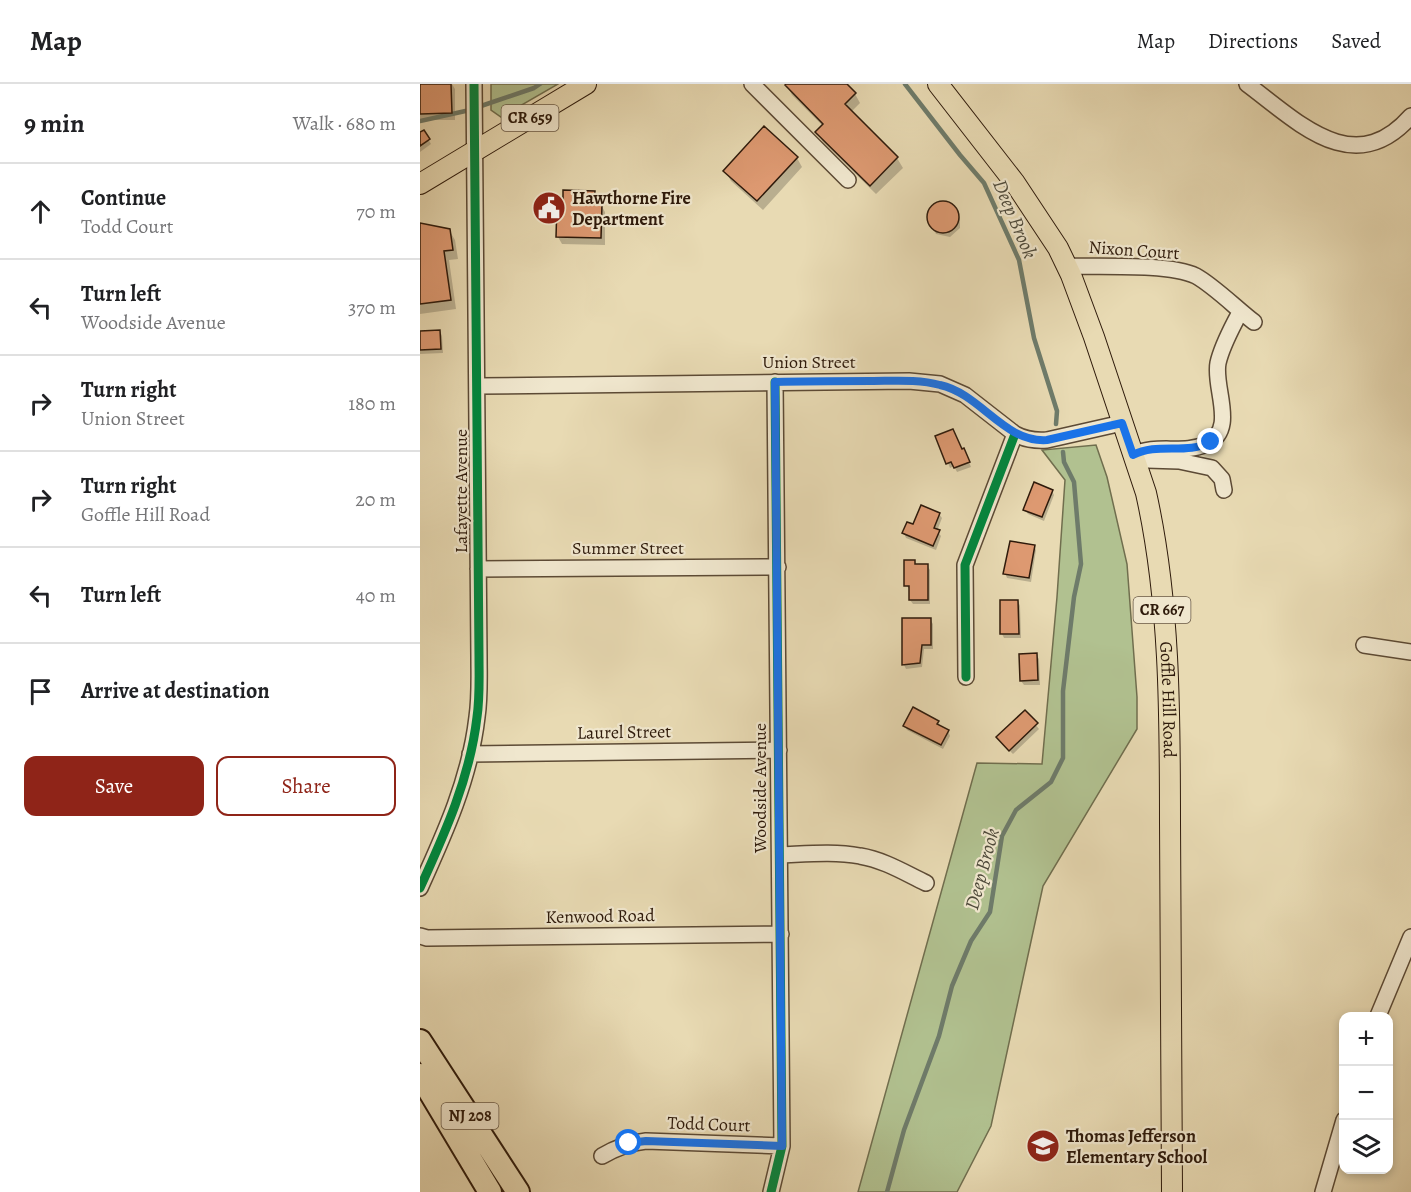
<!DOCTYPE html>
<html lang="en">
<head>
<meta charset="utf-8">
<style>
	:root { --surface:#fff; --page:#f2f2f2; --text:#202124; --muted:#757577; --line:#e0e0e0; --accent:#8f2418 }
	body { margin:0; font-family:Alegreya,serif; background:var(--page); color:var(--text) }
	.controls { position:absolute; right:18px; bottom:18px; display:grid; overflow:hidden; border-radius:12px; box-shadow:0 3px 9px #0003 }
	.controls button { width:54px; height:54px; display:grid; place-items:center; padding:0; border:0; border-bottom:2px solid var(--line); background:var(--surface); color:var(--text); font:30px sans-serif }
	.stop { position:absolute; width:18px; height:18px; margin:-14px; border:4px solid #1a73e8; border-radius:50%; background:#fff }
	.stop.end { background:#1a73e8; border-color:#fff; box-shadow:0 2px 6px #0008 }
	.list { margin:0; padding:0; list-style:none }
	h2 { display:flex; justify-content:space-between; align-items:center; height:78px; margin:0; padding:0 24px; font-size:26px }
	h2 small { font-size:20px; font-weight:400; color:var(--muted) }
	.list li { display:grid; grid-template-columns:39px 1fr auto; gap:18px; align-items:center; box-sizing:border-box; height:96px; padding:0 24px; border-top:2px solid var(--line) }
	.list b { display:block; font-size:22px; white-space:nowrap }
	.list p { margin:0; font-size:20px; white-space:nowrap; color:var(--muted) }
	.list em { font-size:20px; font-style:normal; color:var(--muted) }
	.actions { display:flex; gap:12px; padding:18px 24px }
	.actions a { flex:1; padding:14px 0; border:2px solid var(--accent); border-radius:12px; text-align:center; font-size:21px; color:var(--accent) }
	.actions .main { background:var(--accent); color:#fff }
	.icon { flex:none; width:33px; height:33px; fill:none; stroke:currentColor; stroke-width:2; stroke-linecap:round; stroke-linejoin:round }
	.map { position:relative; flex:none; width:991px; height:1108px; overflow:hidden }
	header { display:flex; align-items:center; gap:36px; box-sizing:border-box; height:84px; padding:0 30px; background:var(--surface); border-bottom:2px solid var(--line) }
	header strong { font-size:28px }
	nav { display:flex; gap:33px; margin-inline-start:auto; font-size:21px }
	main { display:flex }
	aside { flex:1; background:var(--surface) }
	.map>svg:first-child { display:block }
	.green { fill:#b1c190; stroke:#706e4e; stroke-width:1.5 }
	.shadow { fill:#0003 }
	.lines { fill:none; stroke-linecap:round; stroke-linejoin:round }
	.stream { stroke:#6e7b6a; stroke-width:4.5 }
	.building { fill:#dd9971; stroke:#2e1a0b; stroke-width:1.5 }
	.minor-casing { stroke:#5c4a35; stroke-width:18 }
	.major-casing { stroke:#2e1a0b; stroke-width:22 }
	.highway-casing { stroke:#2e1a0b; stroke-width:26 }
	.minor { stroke:#f0e7ce; stroke-width:15 }
	.major { stroke:#e8dab3; stroke-width:20 }
	.highway { stroke:#e8dab3; stroke-width:22 }
	.cycleway-casing { stroke:#f0e7ce; stroke-width:13 }
	.cycleway { stroke:#00873e; stroke-width:9 }
	.route { stroke:#1a73e8; stroke-width:8 }
	.labels { text-anchor:middle; dominant-baseline:central; stroke-width:4.5; stroke-linejoin:round; paint-order:stroke }
	.shield { fill:#f0e7ce; stroke:#685846; stroke-width:1.5 }
	.shield-label { font-size:16px; font-weight:bold; fill:#2e1a0b }
	.poi-label { font-size:18px; font-weight:bold; fill:#2e1a0b; stroke:#f0e7ce; text-anchor:start }
	.street-label { font-size:18px; fill:#2e1a0b; stroke:#f0e7ce }
	.water-label { font-size:20px; font-style:italic; fill:#4e4a3b; stroke:#f0e7ce }
</style>
</head>
<body>
<header>
<strong>Map</strong>
<nav><a>Map</a><a>Directions</a><a>Saved</a></nav>
</header>
<main>
<aside>
<h2>9 min<small>Walk · 680 m</small></h2>
<ul class="list">
<li><svg class="icon" aria-label="ahead" viewBox="0 0 24 24"><path d="M12 20V5M6 11l6-6 6 6"/></svg><div><b>Continue</b><p>Todd Court</p></div><em>70 m</em></li>
<li><svg class="icon" aria-label="left" viewBox="0 0 24 24"><path d="M17 20v-9H6M10 6l-5 5 5 5"/></svg><div><b>Turn left</b><p>Woodside Avenue</p></div><em>370 m</em></li>
<li><svg class="icon" aria-label="right" viewBox="0 0 24 24"><path d="M7 20v-9h11M14 6l5 5-5 5"/></svg><div><b>Turn right</b><p>Union Street</p></div><em>180 m</em></li>
<li><svg class="icon" aria-label="right" viewBox="0 0 24 24"><path d="M7 20v-9h11M14 6l5 5-5 5"/></svg><div><b>Turn right</b><p>Goffle Hill Road</p></div><em>20 m</em></li>
<li><svg class="icon" aria-label="left" viewBox="0 0 24 24"><path d="M17 20v-9H6M10 6l-5 5 5 5"/></svg><div><b>Turn left</b></div><em>40 m</em></li>
<li><svg class="icon" aria-label="arrive" viewBox="0 0 24 24"><path d="M6 21V4h12l-3 4 3 4H6"/></svg><div><b>Arrive at destination</b></div></li>
</ul>
<div class="actions"><a class="main">Save</a><a>Share</a></div>
</aside>
<div class="map">
<svg width="991" height="1108" viewBox="0 0 991 1108">
	<rect width="100%" height="100%" fill="#e8dab3"/>
	<filter id="stains"><feTurbulence type="fractalNoise" baseFrequency=".00333" numOctaves="4"/><feColorMatrix values="0 0 0 0 .2 0 0 0 0 .09 0 0 0 0 .02 0 0 0 .5 -.17"/></filter>
	<radialGradient id="worn" r=".72"><stop offset=".6" stop-color="#630" stop-opacity="0"/><stop offset="1" stop-color="#630" stop-opacity=".3"/></radialGradient>
	<path class="green" d="M71,0H138L81,33L71,26Z
		M676,361L687,393L707,480L717,613V645L623,802L571,1042L537,1108H438L557,679L622,680L637,513L645,396L622,366Z"/>
	<path class="shadow" d="M0,0H32L35,5V36H0Z
		M368,0H425L435,10L440,19L431,28L477,74L483,84L456,110L403,58L397,48L403,42L372,11L367,2Z
		M4,48L11,60L0,68V50Z
		M377,74L382,83L343,126L311,97L305,87Z
		M174,108L178,115V121H181L185,128V161L142,160L138,153L144,121Z
		M526,119L530,121L540,134V144L530,153L516,150L508,136L510,127L516,120Z
		M0,141L29,146L35,156L38,175L29,176L36,225L0,230Z
		M20,247L22,252L23,269L0,270V248Z
		M517,353L546,371L551,383L537,388L534,382L530,384Z
		M632,407L634,411L624,437L608,430L605,426Z
		M519,430L522,434L517,447L521,452L516,466L486,454L484,449L493,442Z
		M614,462L616,466L611,498L587,494L585,489Z
		M494,477L497,481H507L510,486V520H493L490,516V506L486,501Z
		M598,517L600,522L601,554H584L582,550Z
		M510,535L513,540V565H504L502,583L486,585L484,581L483,536Z
		M616,571L619,575L620,601H604L601,597Z
		M493,625L518,639L521,644L528,647L530,652L523,665L487,646L485,642Z
		M605,628L619,645L593,670L581,658Z"/>
	<g class="lines">
		<path class="stream" d="M485,0L540,71L564,99L599,176L614,254L637,327L636,340
			M58,23L114,4L120,0
			M0,37L50,26
			M467,1108L484,1046L519,952L532,902L551,857L570,828L582,752L596,726L631,698L643,674V607L654,513L661,480L654,398L644,378L643,368"/>
	</g>
	<path class="building" d="M0,0H31L32,29L0,30Z
		M366,0H427L436,9L425,20L478,73L450,102L395,48L403,40L365,1Z
		M344,42L378,73L337,117L303,87Z
		M4,46L10,55L0,62V48Z
		M143,106L175,107L174,119L182,120L181,154L136,153L137,120H143Z
		M507 133a16 16 0 1 1 32 0a16 16 0 1 1-32 0Z
		M0,139L30,145L33,166L24,167L31,216L0,220Z
		M20,246L21,265L0,266V247Z
		M533,345L542,365L544,364L550,378L534,384L531,378L526,380L515,352Z
		M614,398L633,406L622,433L603,426Z
		M501,421L520,429L514,444L520,446L513,462L482,449L487,438L493,440Z
		M590,457L615,461L609,494L583,490Z
		M484,476H495V480H508V516H489V502H484Z
		M580,516H598L599,550H580Z
		M482,534H511V561H502L500,579L482,581Z
		M617,569L618,596L600,597L599,570Z
		M493,623L519,637L517,640L529,646L521,661L483,642Z
		M605,626L618,639L589,667L576,653Z"/>
	<g class="lines">
		<defs>
			<path id="minor" d="M332,0L428,96
				M827,0C878,38 934,97 991,32
				M646,182C679,183 749,179 776,192C794,202 817,225 834,238
				M58,302L489,297L520,300L545,311L595,350C606,356 615,357 627,356L702,339
				M713,371C736,359 763,371 786,360C818,346 793,304 798,279C802,261 812,244 820,228
				M713,371L727,376L759,377L792,384L802,395L804,406
				M58,485L358,483
				M944,561L991,568
				M546,593L545,481L595,350
				M50,670L359,666
				M360,771C386,770 414,767 440,772C464,776 485,789 506,799
				M0,804C25,749 50,694 57,633C60,613 59,592 59,573L54,0
				M0,852L7,854L361,850
				M958,932L991,853
				M182,1072C197,1063 209,1059 226,1057L362,1062
				M351,1108L362,1062L355,298
				M903,1108L924,1036"/>
			<g id="major">
				<path id="s1" d="M518,0L595,99L638,164L651,191L674,253L726,409C750,516 750,629 750,739C751,862 751,985 752,1108"/>
				<path d="M0,100L166,0"/>
			</g>
			<path id="highway" d="M0,957L98,1108
				M0,991L70,1108"/>
		</defs>
		<use href="#minor" class="minor-casing"/>
		<use href="#major" class="major-casing"/>
		<use href="#highway" class="highway-casing"/>
		<use href="#minor" class="minor"/>
		<use href="#major" class="major"/>
		<use href="#highway" class="highway"/>
		<defs>
			<path id="cycleway" d="M546,593L545,481L595,350
				M0,804C25,749 50,694 57,633C60,613 59,592 59,573L54,0
				M351,1108L362,1062L355,298"/>
		</defs>
		<use href="#cycleway" class="cycleway-casing"/>
		<use href="#cycleway" class="cycleway"/>
	</g>
	<g class="lines">
		<path class="route" d="M209,1059L226,1057L362,1062L355,298C387,297 419,297 451,297C474,297 498,295 520,301C561,310 584,359 627,356L702,339L713,371C738,358 766,371 791,358"/>
	</g>
	<defs>
		<symbol id="civic-disc" viewBox="-11 -11 22 22"><circle r="9.5" fill="#8f2418" stroke="#f0e7ce"/><path d="M-.6-6.5H3V-4.5H.6V-3L4-1V1h2V6H-6V1h2V-1L-.6-3ZM-1.2 2.5V6h2.4V2.5Z" fill="#fff"/></symbol>
		<symbol id="school-disc" viewBox="-11 -11 22 22"><circle r="9.5" fill="#8f2418" stroke="#f0e7ce"/><path d="M0-5L7-2L0 1L-7-2ZM-4 1L0 2.5L4 1V4Q0 6-4 4Z" fill="#fff"/></symbol>
	</defs>
	<g fill-rule="evenodd">
		<use href="#civic-disc" x="110" y="105" width="38" height="38"/>
		<use href="#school-disc" x="604" y="1043" width="38" height="38"/>
	</g>
	<g class="labels">
		<g class="shield">
			<rect x="81.5" y="21" width="57" height="26" rx="4.5"/>
			<rect x="713.5" y="513" width="57" height="26" rx="4.5"/>
			<rect x="21.5" y="1019" width="57" height="26" rx="4.5"/>
		</g>
		<g class="shield-label">
			<text x="110" y="34">CR 659</text>
			<text x="742" y="526">CR 667</text>
			<text x="50" y="1032">NJ 208</text>
		</g>
		<g class="poi-label">
			<text x="152" y="114">Hawthorne Fire<tspan x="152" dy="21">Department</tspan></text>
			<text x="646" y="1052">Thomas Jefferson<tspan x="646" dy="21">Elementary School</tspan></text>
		</g>
		<g class="street-label">
			<text transform="translate(714 166) rotate(4)">Nixon Court</text>
			<text x="389" y="278">Union Street</text>
			<text transform="translate(41 407) rotate(-90)">Lafayette Avenue</text>
			<text x="208" y="464">Summer Street</text>
			<text stroke="none"><textPath href="#s1" startOffset="672">Goffle Hill Road</textPath></text>
			<text transform="translate(204 648) rotate(-1)">Laurel Street</text>
			<text transform="translate(340 704) rotate(-90)">Woodside Avenue</text>
			<text transform="translate(180 832) rotate(-1)">Kenwood Road</text>
			<text transform="translate(289 1040) rotate(2)">Todd Court</text>
		</g>
		<g class="water-label">
			<text transform="translate(595 135) rotate(67)">Deep Brook</text>
			<text transform="translate(562 785) rotate(-75)">Deep Brook</text>
		</g>
	</g>
	<rect width="100%" height="100%" filter="url(#stains)"/>
	<rect width="100%" height="100%" fill="url(#worn)"/>
</svg>
<div class="controls">
<button>+</button>
<button>−</button>
<button><svg class="icon" aria-label="layers" viewBox="0 0 24 24"><path d="M12 4l9 5-9 5-9-5zM3 14l9 5 9-5"/></svg></button>
</div>
<div class="stop" style="left:209px;top:1059px"></div>
<div class="stop end" style="left:791px;top:358px"></div>
</div>
</main>
</body>
</html>
